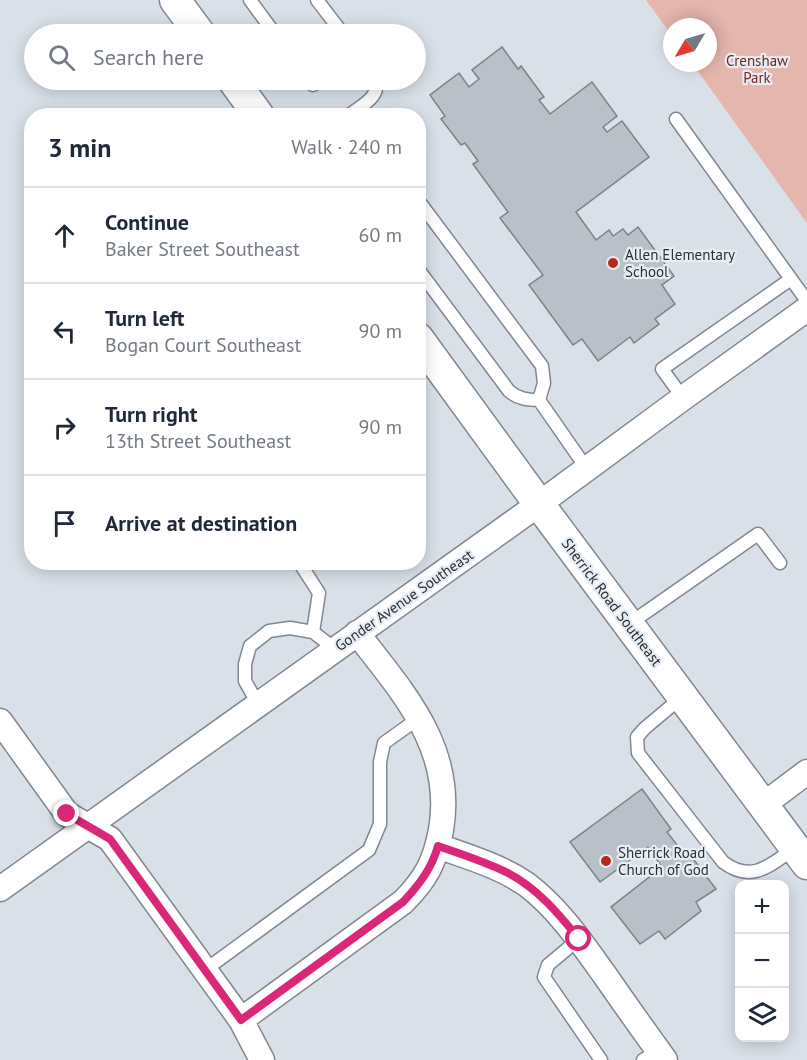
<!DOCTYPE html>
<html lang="en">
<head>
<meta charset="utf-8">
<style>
	:root { --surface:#fff; --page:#f6f6f7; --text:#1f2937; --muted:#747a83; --line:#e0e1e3 }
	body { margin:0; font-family:"PT Sans",sans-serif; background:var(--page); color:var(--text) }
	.controls { position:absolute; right:18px; bottom:18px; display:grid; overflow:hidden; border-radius:12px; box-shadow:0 3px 15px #0003 }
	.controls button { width:54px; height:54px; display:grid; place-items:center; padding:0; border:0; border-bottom:2px solid var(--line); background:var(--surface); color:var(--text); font:30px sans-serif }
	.compass { position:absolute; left:663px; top:18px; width:54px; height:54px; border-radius:50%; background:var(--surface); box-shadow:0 3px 15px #0003; rotate:232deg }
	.stop { position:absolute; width:18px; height:18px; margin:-14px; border:4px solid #db2777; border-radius:50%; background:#fff }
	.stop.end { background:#db2777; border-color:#fff; box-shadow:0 2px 6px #0008 }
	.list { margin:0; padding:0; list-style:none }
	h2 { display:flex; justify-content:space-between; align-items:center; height:78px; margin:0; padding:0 24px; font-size:26px }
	h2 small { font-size:20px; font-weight:400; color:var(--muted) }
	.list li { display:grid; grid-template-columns:39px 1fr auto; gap:18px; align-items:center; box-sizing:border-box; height:96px; padding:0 24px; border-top:2px solid var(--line) }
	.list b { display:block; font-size:22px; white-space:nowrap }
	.list p { margin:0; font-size:20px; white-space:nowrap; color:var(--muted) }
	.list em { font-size:20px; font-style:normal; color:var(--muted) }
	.icon { flex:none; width:33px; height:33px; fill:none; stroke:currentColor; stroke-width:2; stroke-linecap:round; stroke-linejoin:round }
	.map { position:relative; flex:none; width:807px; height:1060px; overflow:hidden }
	.search { position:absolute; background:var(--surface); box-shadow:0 3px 15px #0003; left:24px; top:24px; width:402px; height:66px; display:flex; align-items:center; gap:15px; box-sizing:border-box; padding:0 21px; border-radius:33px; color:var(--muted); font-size:22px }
	.panel { position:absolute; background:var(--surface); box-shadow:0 3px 15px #0003; left:24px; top:108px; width:402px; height:462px; border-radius:24px }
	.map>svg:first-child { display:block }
	.green { fill:#e4b6ad }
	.building { fill:#b9c0c8; stroke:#7c8289; stroke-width:1.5 }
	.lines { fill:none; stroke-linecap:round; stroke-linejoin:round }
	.service-casing { stroke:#828890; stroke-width:15 }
	.minor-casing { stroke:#828890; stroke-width:27 }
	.tertiary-casing { stroke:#828890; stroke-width:33 }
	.service { stroke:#fff; stroke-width:12 }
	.minor { stroke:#fff; stroke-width:24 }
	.tertiary { stroke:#fff; stroke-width:30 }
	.route { stroke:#db2777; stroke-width:8 }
	.poi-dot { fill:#b72a18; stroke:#e6edf5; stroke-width:2 }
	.labels { text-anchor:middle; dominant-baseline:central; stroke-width:4.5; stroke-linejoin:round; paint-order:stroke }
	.park-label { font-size:15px; fill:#71271d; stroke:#e6edf5 }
	.poi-label { font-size:15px; fill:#2c2f32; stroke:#e6edf5; text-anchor:start }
	.street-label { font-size:15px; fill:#2c2f32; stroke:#e6edf5 }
</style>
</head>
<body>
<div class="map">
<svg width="807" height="1060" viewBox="0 0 807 1060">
	<rect width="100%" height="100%" fill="#d9e0e8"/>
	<path class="green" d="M646,0H807V223L692,63H708V27H672V36Z"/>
	<path class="building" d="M502,47L518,69L521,66L544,97L539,100L550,114L592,82L617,116L603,127L607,132L622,121L649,157L576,212L596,240L609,230L613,236L623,229L628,235L638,227L674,276L662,285L675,304L655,319L659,324L634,343L630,337L598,361L582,339L573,345L529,285L543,275L500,218L508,212L473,164L478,161L465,143L461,145L441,119L445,116L430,95L459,73L469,87L479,79L472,70Z
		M642,789L671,829L667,832L684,854L688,852L716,889L696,902L701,911L665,939L659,931L640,944L611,907L662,867L648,847L600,882L570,842Z"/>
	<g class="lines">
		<defs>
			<path id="service" d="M250,0L275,34
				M317,0L343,34
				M309,80L313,85L321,80
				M348,116C359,107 382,97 375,80
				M676,119L791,279L662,369L683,398
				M418,200L542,366L544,383L539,400
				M418,269L509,391C518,399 528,400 539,400L587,469
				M791,279L807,301
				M299,562L319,593L313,632
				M629,624L758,534L780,563
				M682,697L645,728L637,737L638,753L723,862C752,884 770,865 795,848
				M258,704L245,681V664L250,646L269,631L290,628L313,632L335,649
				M579,939L548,965L544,977L601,1060
				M205,970L369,850L380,824V762L384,743L419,718
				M643,1060L658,1051"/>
			<path id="minor" d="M0,721L67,814L110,839L241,1020L262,1060
				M763,805L807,772
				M438,846C468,857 500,866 526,884C558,908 581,942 604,974C624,1003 644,1031 665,1060
				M0,889L539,504L683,398L807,309
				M241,1020L403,902C426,879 435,862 441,830C455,748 403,693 357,633"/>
			<path id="tertiary" d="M175,0L200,34
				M233,80L259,116
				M418,338L539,504L807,864"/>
		</defs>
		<use href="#service" class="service-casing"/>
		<use href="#minor" class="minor-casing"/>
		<use href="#tertiary" class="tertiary-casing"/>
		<use href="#service" class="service"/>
		<use href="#minor" class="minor"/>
		<use href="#tertiary" class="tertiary"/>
	</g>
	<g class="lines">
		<path class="route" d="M67,814L110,839L241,1020L403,902C419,885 432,868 438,846C461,854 486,862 508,873C537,888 559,914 579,939"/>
	</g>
	<g class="poi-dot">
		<circle cx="613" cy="263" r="6"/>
		<circle cx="606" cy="861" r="6"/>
	</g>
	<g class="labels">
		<g class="park-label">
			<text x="757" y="60">Crenshaw<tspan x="757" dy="17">Park</tspan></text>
		</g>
		<g class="poi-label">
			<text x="625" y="254">Allen Elementary<tspan x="625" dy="17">School</tspan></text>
			<text x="618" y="852">Sherrick Road<tspan x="618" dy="17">Church of God</tspan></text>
		</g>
		<g class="street-label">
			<text transform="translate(404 600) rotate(-35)">Gonder Avenue Southeast</text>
			<text transform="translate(612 602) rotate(53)">Sherrick Road Southeast</text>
		</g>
	</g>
</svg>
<div class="controls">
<button>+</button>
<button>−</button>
<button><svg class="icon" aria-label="layers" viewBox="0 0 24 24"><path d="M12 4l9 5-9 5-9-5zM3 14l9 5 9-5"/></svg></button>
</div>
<svg class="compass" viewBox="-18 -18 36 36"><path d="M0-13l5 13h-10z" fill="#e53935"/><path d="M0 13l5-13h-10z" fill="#747a83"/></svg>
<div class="stop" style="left:579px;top:939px"></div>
<div class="stop end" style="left:67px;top:814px"></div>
<div class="search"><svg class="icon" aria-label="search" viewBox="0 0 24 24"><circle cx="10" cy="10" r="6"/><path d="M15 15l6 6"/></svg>Search here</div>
<section class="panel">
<h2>3 min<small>Walk · 240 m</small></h2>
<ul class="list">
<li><svg class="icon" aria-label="ahead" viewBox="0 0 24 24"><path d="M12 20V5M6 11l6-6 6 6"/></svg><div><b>Continue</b><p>Baker Street Southeast</p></div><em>60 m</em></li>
<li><svg class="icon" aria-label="left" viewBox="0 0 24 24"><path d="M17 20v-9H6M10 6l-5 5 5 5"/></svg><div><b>Turn left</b><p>Bogan Court Southeast</p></div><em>90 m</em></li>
<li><svg class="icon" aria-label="right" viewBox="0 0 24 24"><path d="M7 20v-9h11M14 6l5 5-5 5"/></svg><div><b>Turn right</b><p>13th Street Southeast</p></div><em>90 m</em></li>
<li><svg class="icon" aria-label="arrive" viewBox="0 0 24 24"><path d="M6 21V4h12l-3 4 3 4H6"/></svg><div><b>Arrive at destination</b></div></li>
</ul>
</section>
</div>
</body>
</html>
